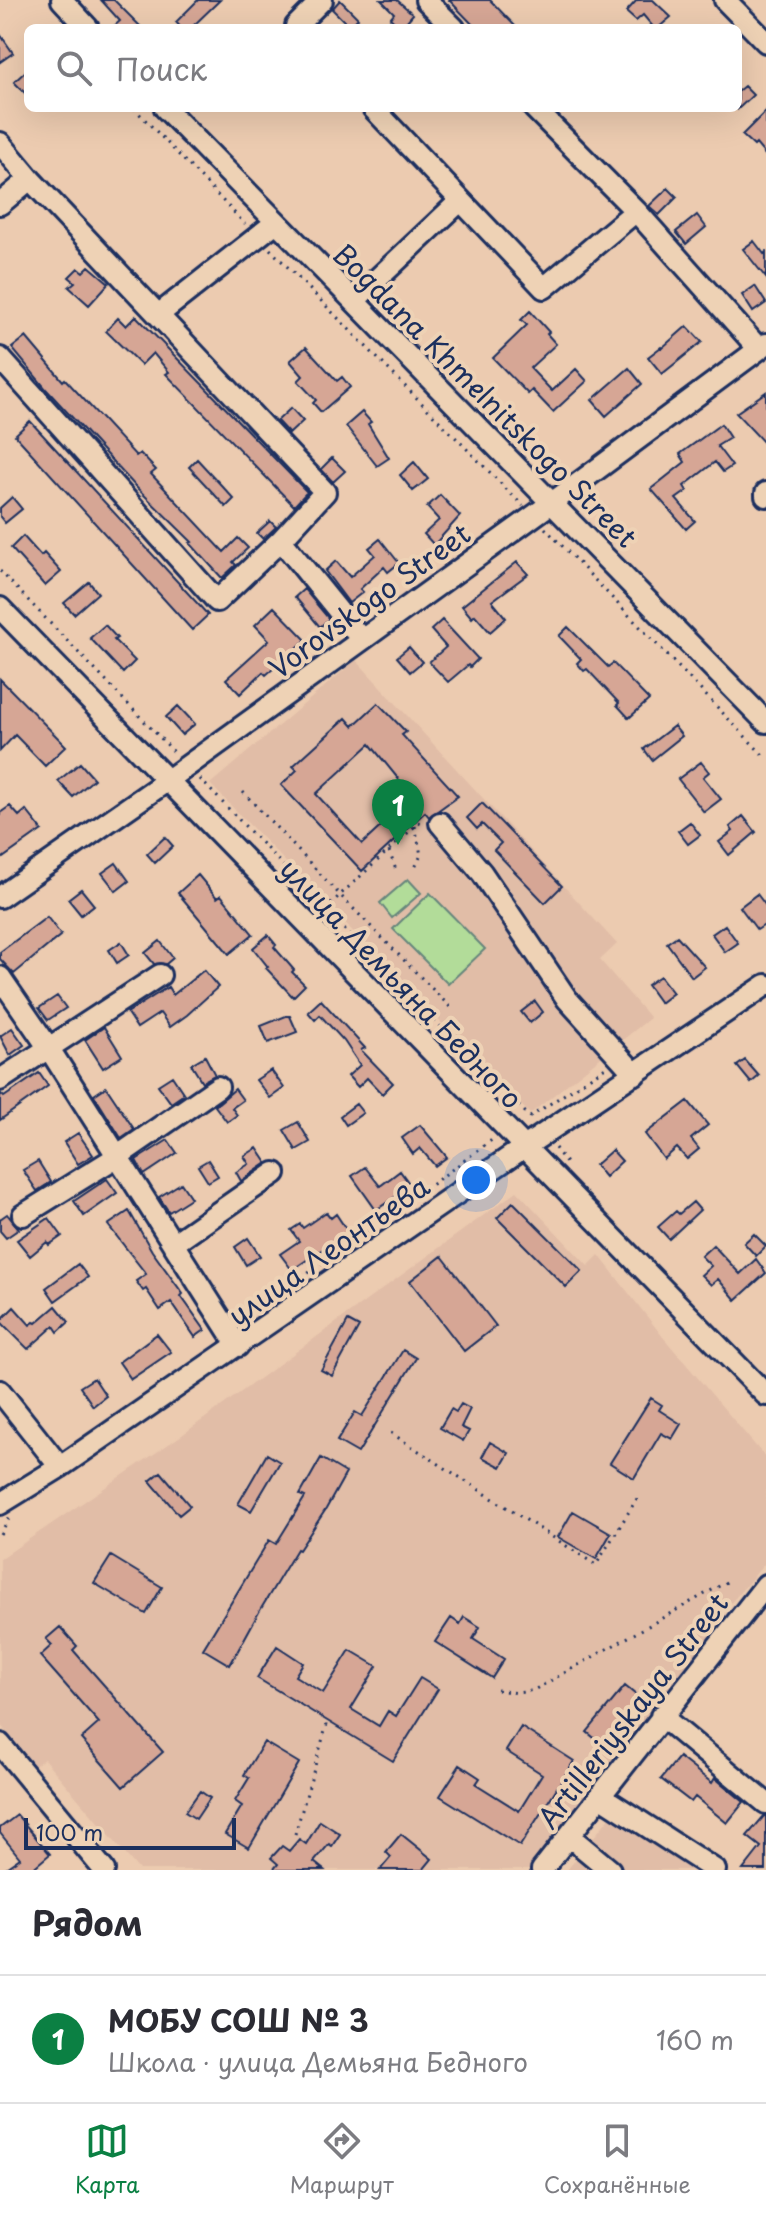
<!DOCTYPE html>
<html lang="ru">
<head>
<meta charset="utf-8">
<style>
	:root { --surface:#fff; --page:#f2f2f3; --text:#2b2b33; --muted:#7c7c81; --line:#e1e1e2; --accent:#0b8043 }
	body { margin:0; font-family:"Playpen Sans",sans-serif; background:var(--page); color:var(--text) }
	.scale { position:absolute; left:24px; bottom:20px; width:212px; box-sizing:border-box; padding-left:8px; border:4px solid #1b2f5e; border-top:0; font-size:22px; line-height:28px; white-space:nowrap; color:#1b2f5e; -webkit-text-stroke:6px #eed2b5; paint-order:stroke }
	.you { position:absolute; left:476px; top:1180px; width:28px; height:28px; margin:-20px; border:6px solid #fff; border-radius:50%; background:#1a73e8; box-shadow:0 0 0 12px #1a73e833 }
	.badge { display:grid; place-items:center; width:52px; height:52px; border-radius:50%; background:var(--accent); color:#fff; font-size:26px; font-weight:700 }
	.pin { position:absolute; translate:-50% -66px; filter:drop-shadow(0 2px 4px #0008) }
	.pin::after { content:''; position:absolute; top:42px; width:28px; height:24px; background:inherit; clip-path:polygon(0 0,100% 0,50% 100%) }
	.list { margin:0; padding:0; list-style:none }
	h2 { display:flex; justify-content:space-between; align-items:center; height:104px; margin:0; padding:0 32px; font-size:34px }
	h2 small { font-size:26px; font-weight:400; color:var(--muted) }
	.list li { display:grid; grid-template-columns:52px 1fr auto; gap:24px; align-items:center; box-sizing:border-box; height:128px; padding:0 32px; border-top:2px solid var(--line) }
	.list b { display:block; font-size:30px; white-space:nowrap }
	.list p { margin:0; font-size:26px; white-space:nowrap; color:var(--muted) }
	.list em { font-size:26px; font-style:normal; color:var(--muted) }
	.icon { flex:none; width:44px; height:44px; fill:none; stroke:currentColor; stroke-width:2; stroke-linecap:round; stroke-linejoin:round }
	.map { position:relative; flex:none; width:766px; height:1870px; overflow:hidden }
	.search { position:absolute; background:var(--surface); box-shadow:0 8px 32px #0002; left:24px; right:24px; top:24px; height:88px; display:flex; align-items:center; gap:20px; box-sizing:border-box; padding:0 28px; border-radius:12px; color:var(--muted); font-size:30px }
	.sheet { height:232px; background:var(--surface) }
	nav { display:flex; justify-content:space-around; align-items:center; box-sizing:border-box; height:112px; border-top:2px solid var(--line); background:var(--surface); font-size:22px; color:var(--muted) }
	nav a { display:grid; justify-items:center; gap:4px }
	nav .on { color:var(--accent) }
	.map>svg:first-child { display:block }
	.built { fill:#e1bda7 }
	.green { fill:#b2dc99; stroke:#66867c; stroke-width:2 }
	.building { fill:#d6a695; stroke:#1b2f5e; stroke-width:2; fill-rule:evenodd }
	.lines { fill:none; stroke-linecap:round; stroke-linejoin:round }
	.minor-casing { stroke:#1b2f5e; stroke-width:26 }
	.path { stroke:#1b2f5e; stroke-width:3; stroke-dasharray:2 6; stroke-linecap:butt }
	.minor { stroke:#eed2b5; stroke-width:20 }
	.labels { text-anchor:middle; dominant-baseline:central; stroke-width:8; stroke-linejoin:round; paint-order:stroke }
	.street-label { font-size:28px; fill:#1b2f5e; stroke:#eed2b5 }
</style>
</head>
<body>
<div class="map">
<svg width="766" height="1870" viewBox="0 0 766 1870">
	<rect width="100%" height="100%" fill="#eccbb0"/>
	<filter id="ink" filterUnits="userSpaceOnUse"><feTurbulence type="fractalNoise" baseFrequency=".0125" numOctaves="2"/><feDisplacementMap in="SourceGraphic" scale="16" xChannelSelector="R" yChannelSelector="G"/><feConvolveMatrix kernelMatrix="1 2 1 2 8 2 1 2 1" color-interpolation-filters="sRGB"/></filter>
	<g filter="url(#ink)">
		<path class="built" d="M356,660L617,944L600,960L650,1018L530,1114L210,784Z
			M517,1191L588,1266L599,1255L663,1337L766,1458V1562L718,1618L721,1627L529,1870H139L44,1759L34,1766L0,1724V1559L182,1435Z
			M611,1816L698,1870H567Z"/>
		<path class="green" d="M408,879L421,893L392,918L380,903Z
			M430,893L485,949L448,984L393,929Z"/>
		<path class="building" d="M101,0H114L142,28H112L120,21Z
			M198,0H220L191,28H181L176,22Z
			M340,0L358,18L350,27L332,9Z
			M381,0H397L413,14L401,28L390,18L394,13Z
			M449,0H490L517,28H476Z
			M637,0H653L671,17L658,28H654L643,15L636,21L626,12Z
			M0,34L13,53L0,62Z
			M28,69V96L14,82Z
			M744,86L753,95L738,109V91Z
			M766,111V156L756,144L754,146L742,135Z
			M668,188L677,197L659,215L649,206Z
			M697,215L706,227L686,244L676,232Z
			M754,241L764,254L766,252V278L743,249Z
			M89,266L109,283L89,305L69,287L75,282L69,277L78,268L83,272Z
			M755,286L766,303L753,312L742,295Z
			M530,311L549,332L547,334L556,344L530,368L552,391L576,369L587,381L553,412L532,390L528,394L493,358L527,325L521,320Z
			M136,316L307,492L294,506L166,374L169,372L153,353L141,365L106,331L118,318L126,326Z
			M687,326L702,342L662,374L648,357L661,347L662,348Z
			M26,337L63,381L65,379L136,456L140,453L156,470L151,474L224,552L238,538L248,548L233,562L236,565L222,578L190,543L192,542L137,488L46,389L12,348Z
			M306,347L337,381L342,377L350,387L321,412L313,403L316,400L298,381L303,376L290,361Z
			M629,368L642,384L606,416L592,400Z
			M766,392V445L736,413Z
			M291,408L303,421L289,434L277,421Z
			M362,412L371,422L368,424L389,458L377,466L346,426Z
			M30,421L208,615L192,630L15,435Z
			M721,424L730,438L717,446L732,466L723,472L715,462L684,486L687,491L676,499L695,521L686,529L651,489L685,462L680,454Z
			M332,458L345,471L333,482L321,469Z
			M197,459L234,499L226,507L189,467Z
			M414,462L428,479L413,491L400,475Z
			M440,495L460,516L434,545L424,534L439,520L427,507Z
			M12,497L22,509L5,523L0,517V508Z
			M270,521L276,527L263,539L257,533Z
			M23,536L41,556L44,553L61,572L45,586L11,548Z
			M380,539L399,563L388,572L384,567L360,589L363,592L349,603L325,571L336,561L350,577L375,555L369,548Z
			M517,562L528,574L492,601L506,618L490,632L475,615L472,618L462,606Z
			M89,582L98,593L74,614L64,603Z
			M304,589L329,619L320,627L295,597Z
			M274,607L306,640L266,675L263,672L240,694L226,679L269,640L255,625Z
			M442,620L478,659L470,667L468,665L448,682L429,662L446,647L431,630Z
			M105,625L117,638L114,640L135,661L123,673L90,638Z
			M568,627L608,667L613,663L649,700L629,718L617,705L619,703L587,669L584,671L577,663L581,659L559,636Z
			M409,647L422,662L410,672L397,657Z
			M0,679L66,746L45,766L15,735L0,751Z
			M378,703L406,732L402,735L458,796L429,817L425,812L362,871L281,785L297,770L293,766L346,718L353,726ZM370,744L413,797L362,844L316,794Z
			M178,706L195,724L182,735L166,717Z
			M674,726L682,736L652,760L644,749Z
			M701,762L709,772L703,777L721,799L704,812L678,779Z
			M80,763L94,779L73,797L58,781Z
			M482,803L562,886L545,903L494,850L501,843L482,824L477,829L467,818Z
			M10,806L19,816L26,810L42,830L0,860V813Z
			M743,816L756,832L729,855L719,842L733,831L730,827Z
			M690,822L700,835L688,844L678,831Z
			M165,837L173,846L155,863L147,854Z
			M116,863L129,881L116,891L102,873Z
			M198,875L217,898L221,895L253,934L229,954L178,893Z
			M81,889L94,905L81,915L68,899Z
			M757,894L766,906V924L757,930L740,907Z
			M47,917L61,935L14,974L0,959V952Z
			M725,925L738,943L725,952L712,934Z
			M268,935L276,945L274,947L294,970L292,972L305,985L293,997L266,968L268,967L253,948Z
			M677,936L705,967L692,977L667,943Z
			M160,941L173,958L166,964H154L145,953Z
			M121,942L129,955L117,963L109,950Z
			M204,970L218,987L187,1015L170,1027L160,1013L137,1028L127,1013L168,987L173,995Z
			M660,976L673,993L660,1003L647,985Z
			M57,996L66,1008L48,1020L39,1008Z
			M321,1000L365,1048L361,1050L393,1083L382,1094L367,1078L358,1087L348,1076L360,1065L344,1041L320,1015L315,1020L308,1012Z
			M535,1001L543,1012L530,1023L521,1012Z
			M286,1016H290L297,1032L268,1043L261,1026Z
			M104,1027L122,1056L103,1068L85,1040Z
			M12,1028L24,1045L10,1055L0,1036Z
			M205,1056L215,1075L202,1082L191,1064Z
			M745,1060L759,1076L751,1083L737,1066Z
			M271,1070L284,1088L270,1098L256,1080Z
			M39,1073L48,1086L0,1120V1093L4,1097Z
			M172,1076L184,1094L171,1103L158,1085Z
			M106,1087L134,1129L121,1138L94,1095Z
			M235,1089L243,1100L232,1108L237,1115L227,1122L215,1106Z
			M688,1101L708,1125L691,1139L699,1149L687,1159L677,1148L664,1159L645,1134Z
			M356,1104L363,1113L346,1125L340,1116Z
			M298,1122L310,1142L296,1150L284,1130Z
			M420,1125L447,1157L435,1166L420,1148L413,1154L402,1138Z
			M78,1133L93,1155L78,1164L64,1142Z
			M168,1140L177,1153L144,1175L136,1160Z
			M257,1148L267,1163L241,1181L236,1172L249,1164L244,1156Z
			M612,1150L622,1161L605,1177L595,1165Z
			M208,1160L218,1176L208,1182L198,1166Z
			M38,1161L51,1182L37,1191L23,1170Z
			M365,1167L380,1186L400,1171L411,1186L376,1210L352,1176Z
			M107,1179L117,1193L84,1216L74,1201Z
			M181,1183L191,1198L169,1212L159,1197Z
			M513,1202L582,1271L566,1287L497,1218Z
			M693,1202L700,1210L669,1239L658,1227L676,1211L679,1214Z
			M129,1211L152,1251L183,1294L181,1296L205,1330L195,1337L171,1302L160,1310L146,1289L143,1291L136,1281L146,1274L108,1225Z
			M326,1212L331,1218L336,1214L348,1232L292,1270L280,1254L299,1241L291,1230L300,1224L303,1228Z
			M7,1214L19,1229L6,1238L0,1231V1219Z
			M49,1218L62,1236L49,1245L47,1242L30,1256L17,1240Z
			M754,1234L766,1246L756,1256L744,1243Z
			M248,1238L260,1256L246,1265L235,1247Z
			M713,1245L740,1274L756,1259L766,1273L736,1300L718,1279L711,1285L701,1275L711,1266L701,1256Z
			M442,1256L496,1326L464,1351L410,1281Z
			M78,1264L88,1277L55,1301L46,1288Z
			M56,1306L69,1322L58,1332L54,1326L28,1349L0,1321L14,1307L30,1325L34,1322L36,1323Z
			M348,1321L359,1327L332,1376L321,1370Z
			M157,1334L171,1352L131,1379L119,1362Z
			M403,1350L416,1358L358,1453L337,1441L355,1412L362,1416Z
			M94,1378L106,1396L93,1406L80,1387Z
			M651,1398L662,1405L659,1410L681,1424L672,1439L661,1433L634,1478L610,1463Z
			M461,1404L470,1409L461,1427L469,1431L463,1441L440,1428L451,1409L456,1412Z
			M490,1442L509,1453L501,1467L482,1457Z
			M267,1454L280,1462L251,1511L238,1504Z
			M321,1458L346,1473L326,1509L299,1550L297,1549L259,1612L230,1665L203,1649L269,1540L276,1544L305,1497L300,1495Z
			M161,1472L190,1506L179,1515L150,1481Z
			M573,1511L611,1533L596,1559L558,1537Z
			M111,1556L162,1587L146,1614L94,1583Z
			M464,1617L480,1627L473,1639L504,1659L492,1678L435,1642L451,1618L460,1624Z
			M60,1627L77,1646L73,1650L163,1752L123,1787L81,1739L99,1723L40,1656L52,1645L46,1639Z
			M277,1646L303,1663L295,1676L323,1693L350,1650L377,1666L351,1709L379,1726L388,1711L396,1716L420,1678L438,1689L393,1761L257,1678Z
			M625,1686L642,1700L604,1746L587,1732Z
			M521,1727L574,1761L520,1846L440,1796L460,1765L480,1778L476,1784L519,1811L542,1774L506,1751Z
			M264,1742L299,1763L249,1848L225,1834L242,1806L235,1801L249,1778L244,1775Z
			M679,1757L712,1783L715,1778L744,1802L727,1823L695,1797L691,1802L661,1779Z
			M200,1791L210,1798L196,1819L185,1812Z
			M17,1815L50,1854L31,1870H3L20,1858L0,1833V1828Z
			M764,1816H766V1870H743L761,1847L747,1836Z
			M320,1821L340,1834L332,1846L329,1844L314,1862L324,1870H273L278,1864L271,1858L282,1846L289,1851L299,1839L306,1844Z
			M401,1834L432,1859L423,1870H380L391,1857L386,1852Z"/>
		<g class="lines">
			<defs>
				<path id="minor" d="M62,0L88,28
					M426,0L454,28
					M725,0L766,42
					M298,28L296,26L322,0
					M165,108L766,722
					M373,108L544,288L636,211
					M534,108L636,211L759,349
					M0,143L30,179L325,492L281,540
					M0,204L30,179
					M355,300L460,201
					M158,315L275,223
					M0,358L217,601L281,540L362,640
					M766,493V496
					M0,608L766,1395
					M440,823L482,873L567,999L635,1074
					M0,897L168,780L553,502L766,344
					M0,977L48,1047L238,1346
					M0,1080L160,975
					M23,1215L118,1156L218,1087
					M173,1244L275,1173
					M0,1391L60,1467
					M0,1504L60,1467L523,1148L766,985
					M661,1716L766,1803
					M0,1744L104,1870
					M602,1797L715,1870
					M569,1836L610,1870
					M542,1870C617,1776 691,1679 766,1585"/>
			</defs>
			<use href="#minor" class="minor-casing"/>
			<path class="path" d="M134,108L245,224
				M270,249L523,506
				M545,528L766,758
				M0,571L175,753
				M200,779L337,922L530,1117L607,1066
				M243,792L340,895L424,818
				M415,826L421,855L415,868
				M389,851L396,870
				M325,910L340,895L451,1008
				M555,1148L569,1167
				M256,1310L385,1219L493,1139
				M391,1433L596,1565L638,1497
				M0,1534L10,1517
				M497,1690L518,1693L534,1690L730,1580
				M295,1834L328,1721"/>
			<use href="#minor" class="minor"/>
		</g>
	</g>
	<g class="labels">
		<g class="street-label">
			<text transform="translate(486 395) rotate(45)">Bogdana Khmelnitskogo Street</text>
			<text transform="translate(369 600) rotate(-36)">Vorovskogo Street</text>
			<text transform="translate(402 983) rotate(46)">улица Демьяна Бедного</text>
			<text transform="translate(328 1250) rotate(-35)">улица Леонтьева</text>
			<text transform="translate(632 1710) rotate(-52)">Artilleriyskaya Street</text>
		</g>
	</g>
</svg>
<div class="scale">100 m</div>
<div class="you"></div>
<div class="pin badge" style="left:398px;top:845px">1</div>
<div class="search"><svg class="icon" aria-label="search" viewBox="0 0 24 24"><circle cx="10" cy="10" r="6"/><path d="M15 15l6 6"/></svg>Поиск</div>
</div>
<section class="sheet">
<h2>Рядом<small></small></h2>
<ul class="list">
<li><span class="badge">1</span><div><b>МОБУ СОШ № 3</b><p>Школа · улица Демьяна Бедного</p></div><em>160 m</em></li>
</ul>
</section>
<nav>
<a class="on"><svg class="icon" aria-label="map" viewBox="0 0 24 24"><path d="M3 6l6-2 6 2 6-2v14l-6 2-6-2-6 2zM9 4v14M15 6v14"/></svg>Карта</a>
<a><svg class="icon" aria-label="directions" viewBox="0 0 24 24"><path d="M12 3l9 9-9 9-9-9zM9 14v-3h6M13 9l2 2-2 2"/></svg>Маршрут</a>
<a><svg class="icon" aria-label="saved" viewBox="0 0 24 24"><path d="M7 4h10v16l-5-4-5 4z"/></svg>Сохранённые</a>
</nav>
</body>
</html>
